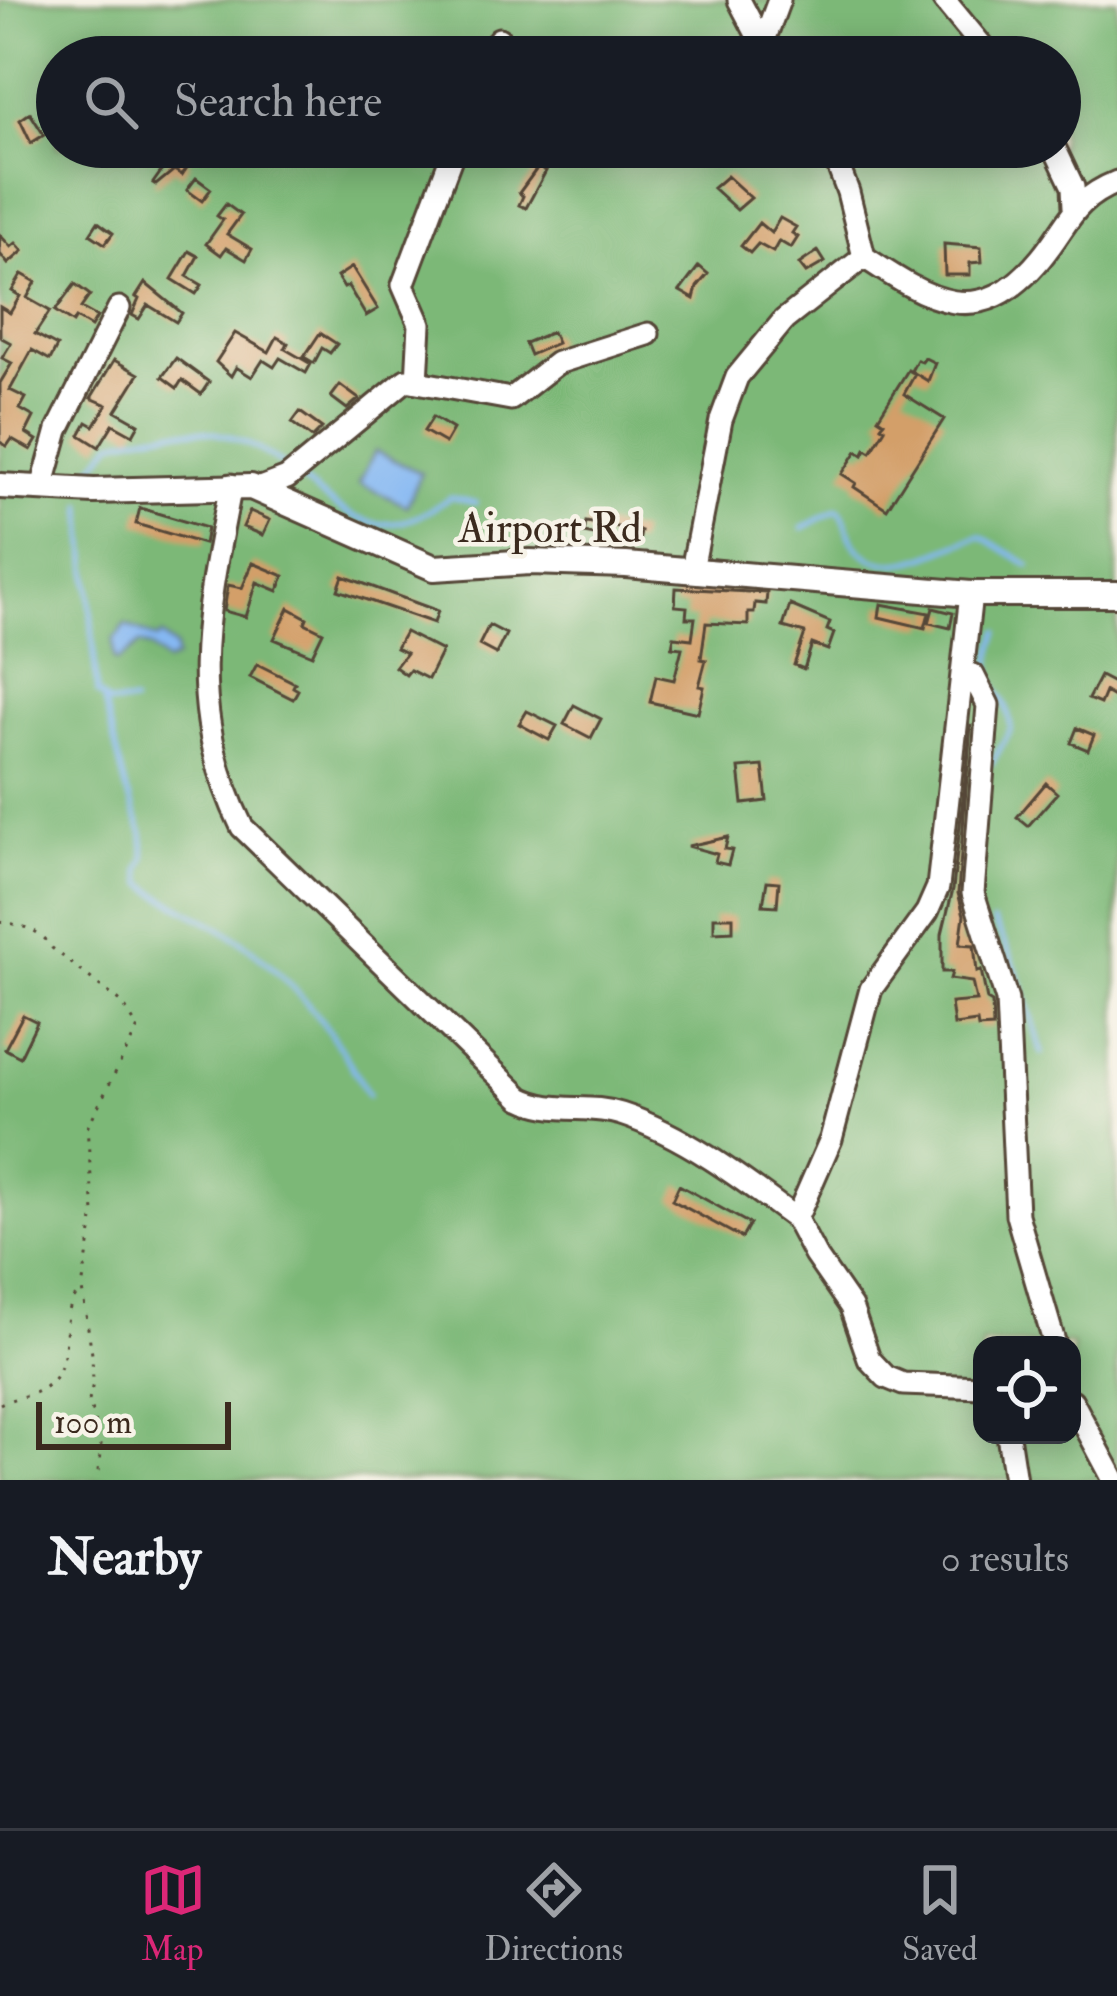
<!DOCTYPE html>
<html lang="en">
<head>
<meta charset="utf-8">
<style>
	:root { --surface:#171b24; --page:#242831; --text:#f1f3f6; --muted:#9ea1a6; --line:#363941; --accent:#db2777 }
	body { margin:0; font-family:"IM FELL Double Pica",serif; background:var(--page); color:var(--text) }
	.controls { position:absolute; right:36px; bottom:36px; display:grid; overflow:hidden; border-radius:24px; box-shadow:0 6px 30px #0003 }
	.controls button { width:108px; height:108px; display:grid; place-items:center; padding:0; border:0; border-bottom:3px solid var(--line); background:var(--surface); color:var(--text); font:60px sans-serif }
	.scale { position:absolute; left:36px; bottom:30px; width:195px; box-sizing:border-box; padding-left:12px; border:6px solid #3b2a1e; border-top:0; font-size:33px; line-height:42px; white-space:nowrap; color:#3b2a1e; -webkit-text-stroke:9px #f7f3e8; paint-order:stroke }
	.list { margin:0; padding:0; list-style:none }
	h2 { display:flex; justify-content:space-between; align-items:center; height:156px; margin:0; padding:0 48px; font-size:51px }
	h2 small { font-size:39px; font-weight:400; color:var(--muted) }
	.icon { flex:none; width:66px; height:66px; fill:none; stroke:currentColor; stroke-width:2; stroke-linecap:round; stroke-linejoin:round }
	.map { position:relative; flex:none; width:1117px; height:1480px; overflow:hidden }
	.search { position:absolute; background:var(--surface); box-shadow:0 6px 30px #0003; left:36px; right:36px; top:36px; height:132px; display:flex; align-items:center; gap:30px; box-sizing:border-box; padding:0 42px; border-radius:66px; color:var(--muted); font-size:45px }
	.sheet { height:348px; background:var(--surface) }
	nav { display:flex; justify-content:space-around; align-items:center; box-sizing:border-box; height:168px; border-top:3px solid var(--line); background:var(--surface); font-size:33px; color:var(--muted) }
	nav a { display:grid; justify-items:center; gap:6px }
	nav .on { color:var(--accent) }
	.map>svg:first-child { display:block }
	.forest { fill:#7cb877; stroke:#5c714a; stroke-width:3; fill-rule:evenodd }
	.water { fill:#85b8f3; stroke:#607188; stroke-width:3 }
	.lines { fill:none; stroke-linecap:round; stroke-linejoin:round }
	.stream { stroke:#85b8f3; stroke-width:4.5 }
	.building { fill:#d39f69 }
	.minor-casing { stroke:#554637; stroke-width:27 }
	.major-casing { stroke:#554637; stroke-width:30 }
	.path { stroke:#554637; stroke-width:3; stroke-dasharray:3 9; stroke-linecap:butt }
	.minor { stroke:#fff; stroke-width:21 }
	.major { stroke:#fff; stroke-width:24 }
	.labels { text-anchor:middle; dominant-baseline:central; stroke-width:9; stroke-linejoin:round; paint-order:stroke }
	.street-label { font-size:42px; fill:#3b2a1e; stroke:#f7f3e8 }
</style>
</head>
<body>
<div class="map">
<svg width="1117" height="1480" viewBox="0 0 1117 1480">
	<rect width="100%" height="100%" fill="#f7f3e8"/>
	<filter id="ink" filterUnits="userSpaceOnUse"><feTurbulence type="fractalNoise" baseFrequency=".00833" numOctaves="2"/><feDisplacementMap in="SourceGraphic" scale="24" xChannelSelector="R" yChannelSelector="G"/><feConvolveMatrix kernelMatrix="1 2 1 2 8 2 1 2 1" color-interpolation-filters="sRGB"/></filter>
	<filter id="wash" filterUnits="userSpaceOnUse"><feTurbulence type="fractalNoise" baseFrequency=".004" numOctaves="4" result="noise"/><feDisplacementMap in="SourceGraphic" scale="48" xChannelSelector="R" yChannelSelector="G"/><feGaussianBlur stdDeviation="2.7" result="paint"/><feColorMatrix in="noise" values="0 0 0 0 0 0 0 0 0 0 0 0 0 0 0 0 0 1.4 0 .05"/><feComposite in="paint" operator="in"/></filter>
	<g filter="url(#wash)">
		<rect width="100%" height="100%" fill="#ebe4c4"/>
		<path class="forest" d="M0,0H1117V1480H0ZM57,57H1060V147H57ZM982,1345H1072V1435H982Z"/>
		<path class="water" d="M375,451L421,473L407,506L359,483Z
			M126,625L157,639L161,635L175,647L176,658L166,662L150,647L140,644L118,661L114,659L113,640Z"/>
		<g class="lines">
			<path class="stream" d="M85,478L113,442C185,425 224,422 286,467
				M299,478C354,524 386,544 450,497L476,503
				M83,505L97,693L109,704L133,703
				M803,528L838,509C848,518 846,532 854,543C888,588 942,545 981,536L1029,565
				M103,698L127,792L143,834L145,859L140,869L143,883C171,906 208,918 239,940C295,981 336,1034 368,1095
				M992,763L1011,729C1006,680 976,694 999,631
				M993,922C1020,966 1026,1005 1042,1053"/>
		</g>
		<g id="blocks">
			<path class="building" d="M30,113L44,135L31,143L20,120Z
				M175,152L190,163L182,175L174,170L156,185L153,183Z
				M538,167L546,171L526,208L519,205L523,196L519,193Z
				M727,176L751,198L737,210L713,188Z
				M196,178L211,189L202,201L187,190Z
				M226,204L241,215L227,234L252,249L246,260L226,248L221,255L206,244L223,220L217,216Z
				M780,218L796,227L792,233L798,237L791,248L779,241L773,252L758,244L750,253L741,246L759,223L771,233Z
				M98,222L113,233L105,244L90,234Z
				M0,235L11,247L16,243L23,251L8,264L0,254Z
				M944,244L981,247L982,262L970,263V275H945Z
				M189,251L198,256L187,276L202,285L196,294L172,279Z
				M818,251L825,262L806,273L799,264Z
				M699,266L708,274L697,287L694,299L680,291Z
				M352,267L378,309L366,316L348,286L344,288L337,277Z
				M22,274L36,282L27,298L50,311L35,334L57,346L50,360L32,350L10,390L26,398L20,409L34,417L26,433L37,440L31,450L12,439L7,446L0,442V383L12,363L2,358L11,343L0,337V307L10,313L20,296L12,291Z
				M145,283L182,313L176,322L148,305L139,319L132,315L139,299L136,297Z
				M75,284L90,295L81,308L97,317L91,327L76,318L73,323L55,311Z
				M552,332L557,343L530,355L525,343Z
				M235,333L269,352L277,337L288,343L285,349L311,364L306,373L280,358L274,367L263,360L252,377L236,367L231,376L216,362Z
				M320,333L337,344L330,353L322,348L314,363L304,357Z
				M176,358L209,382L201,394L182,380L177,388L162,377Z
				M925,358L935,363L928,381L911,371L917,360L922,362Z
				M114,360L139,374L116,411L139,424L133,435L113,424L99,447L80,435L87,422L94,426L107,405L91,398Z
				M908,370L915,374L904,394L944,419L887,509L854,487L856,483L842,474L857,451L863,455L866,449L871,452L885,429L881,426L884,422L878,418Z
				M340,385L359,399L347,409L331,397Z
				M300,412L322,428L312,438L292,423Z
				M433,417L453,429L445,443L424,431Z
				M140,508L207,528L204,544L136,524Z
				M250,511L270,520L263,535L243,527Z
				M586,522L641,531L639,543L584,533Z
				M253,563L284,576L278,591L257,582L246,617L224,611L228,585L242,588Z
				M343,576L438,611L434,623L338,590Z
				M676,588L767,593L766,604L755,603L754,613H748V625L706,623L701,659L706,660L699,686L704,687L698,713L650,702L656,676L674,680L682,648L672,647L674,637L692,639L695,618H686L687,607L675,606Z
				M881,604L929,613L925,628L879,617Z
				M790,605L830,622L827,630L834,633L828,650L812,644L804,669L794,665L805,633L783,627Z
				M289,608L307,618L305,623L323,632L312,655L274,639Z
				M933,608L953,613L950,628L929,623Z
				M489,625L506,634L496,654L479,645Z
				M405,632L442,651L428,679L410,670L406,675L395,667L406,653L396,648Z
				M257,664L295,683L293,687L298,690L293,699L250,677Z
				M1100,676L1117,685V699L1105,692L1100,704L1088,699Z
				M574,705L601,719L591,738L564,724Z
				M527,711L557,726L549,740L519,724Z
				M971,724L958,893L964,915L960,944L974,945L977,972L981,970L987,1000L992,1003L993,1027L978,1028L977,1022L954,1025L951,1003L976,1001L972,982L950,979L952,972H942V934L953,889Z
				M1077,728L1094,735L1088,750L1071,743Z
				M763,766L767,801L743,804L739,768Z
				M1046,783L1057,793L1028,826L1017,817Z
				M728,837L725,849L732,850L728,865L715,862L717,854L688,846Z
				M767,881L779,882L777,906L763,905Z
				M714,917H733V931L714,932Z
				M23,1015L37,1022L20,1057L5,1049Z
				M679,1185L750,1224L742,1238L672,1200Z"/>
		</g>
	</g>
	<g filter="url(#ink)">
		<use href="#blocks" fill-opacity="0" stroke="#554637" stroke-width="3"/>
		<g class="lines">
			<defs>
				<path id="minor" d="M739,0L769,57
					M944,0L991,57
					M762,46L779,0
					M492,57L499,39
					M831,147L848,192L864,257C929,300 979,333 1041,258C1069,224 1072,200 1117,182
					M1054,147L1073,187L1074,207
					M417,382L420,324L403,285L455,147
					M231,485C207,608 183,708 242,827L521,1098C554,1115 587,1103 621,1114C683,1134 744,1180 796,1219
					M42,488L58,430L119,308
					M258,489L287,478L406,380L511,399L557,363L648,334
					M692,570L721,420L737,377L784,320L864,257
					M971,594L938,887L927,912L871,989L831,1139L796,1219L815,1255L851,1307L869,1359L886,1377L903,1384L982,1387
					M962,674L973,675L988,705L973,893L1007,1000L1017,1215L1055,1345
					M1072,1401L1114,1480
					M1008,1435L1015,1480"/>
				<path id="major" d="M0,486L94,491L251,487L434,568L530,562L626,565L971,594H1117"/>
			</defs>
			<use href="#minor" class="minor-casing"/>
			<use href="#major" class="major-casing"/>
			<path class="path" d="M0,921C21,926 40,928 52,948L122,1003L138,1028L87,1128L94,1213L82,1289L92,1354L93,1383L89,1401L101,1445L97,1480
				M0,1404C14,1397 31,1397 45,1387C80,1361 54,1317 80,1291"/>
			<use href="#minor" class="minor"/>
			<use href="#major" class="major"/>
		</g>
	</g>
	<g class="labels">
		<g class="street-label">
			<text x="550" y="529">Airport Rd</text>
		</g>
	</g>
</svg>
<div class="controls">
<button><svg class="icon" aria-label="locate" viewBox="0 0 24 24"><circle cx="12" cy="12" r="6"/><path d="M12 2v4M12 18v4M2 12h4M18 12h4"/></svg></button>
</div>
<div class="scale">100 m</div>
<div class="search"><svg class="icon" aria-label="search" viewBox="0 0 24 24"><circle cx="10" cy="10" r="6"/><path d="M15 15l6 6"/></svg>Search here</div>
</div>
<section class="sheet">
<h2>Nearby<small>0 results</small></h2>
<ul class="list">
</ul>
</section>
<nav>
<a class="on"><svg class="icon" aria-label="map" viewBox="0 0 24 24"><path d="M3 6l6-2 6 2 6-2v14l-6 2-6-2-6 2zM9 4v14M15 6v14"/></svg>Map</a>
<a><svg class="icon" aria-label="directions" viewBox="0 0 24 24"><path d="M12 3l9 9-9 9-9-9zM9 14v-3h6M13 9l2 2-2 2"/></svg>Directions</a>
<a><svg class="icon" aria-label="saved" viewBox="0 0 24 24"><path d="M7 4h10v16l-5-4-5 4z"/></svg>Saved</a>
</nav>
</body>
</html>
